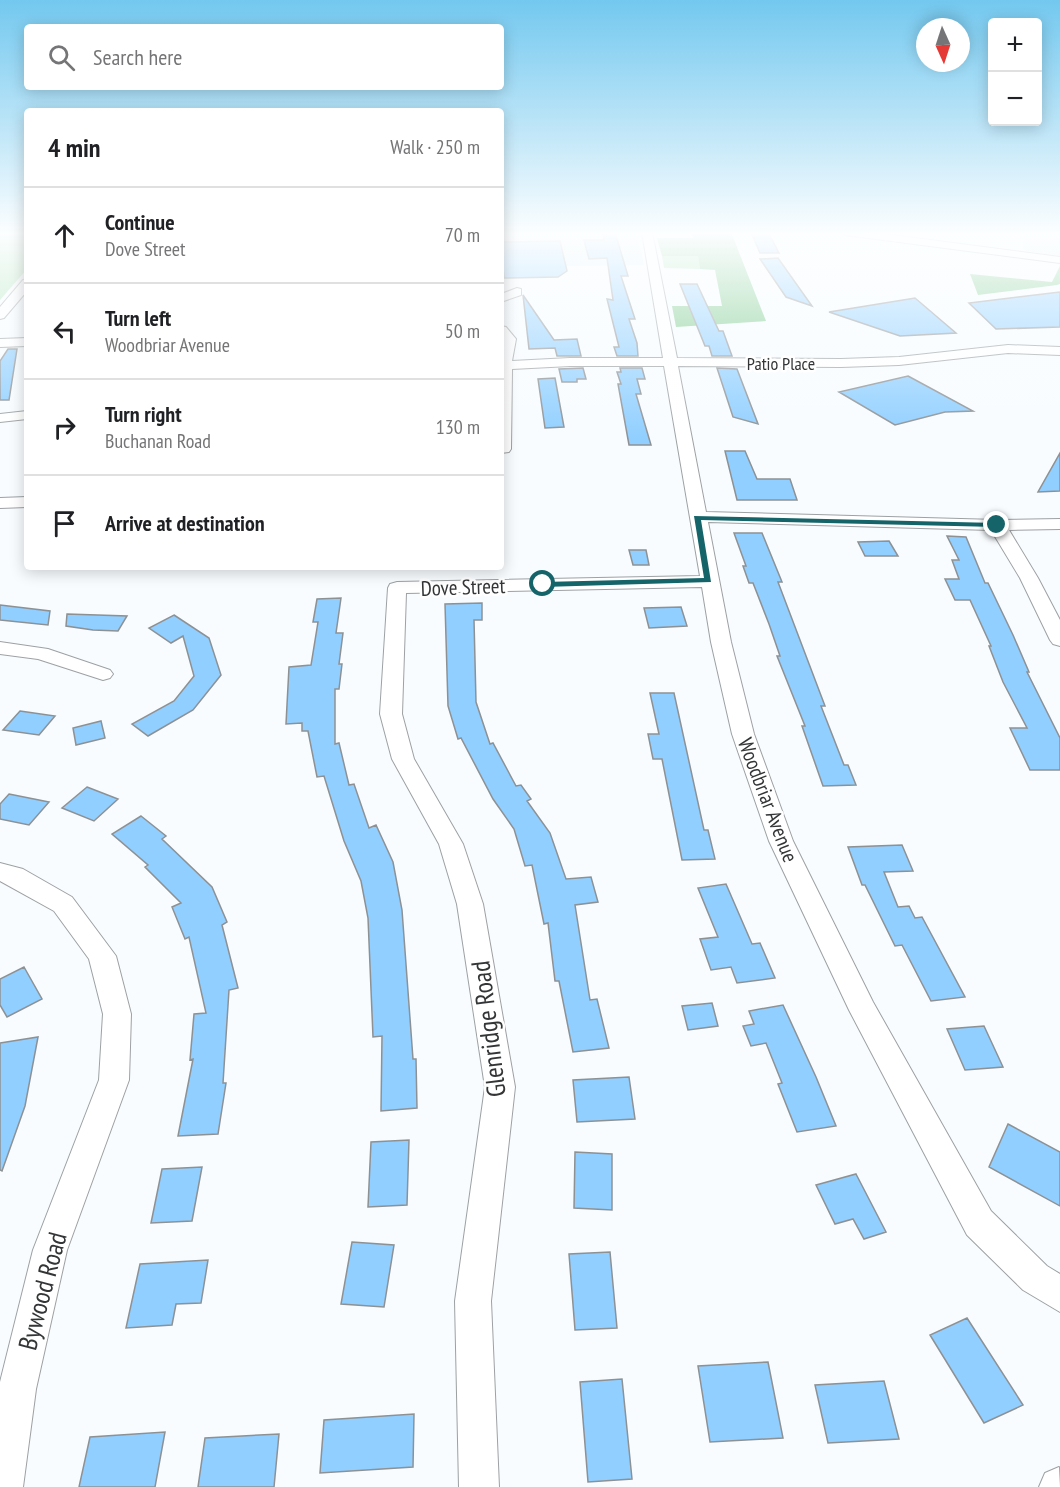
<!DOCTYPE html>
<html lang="en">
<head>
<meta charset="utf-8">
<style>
	:root { --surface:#fff; --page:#f2f2f2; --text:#202124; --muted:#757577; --line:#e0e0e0 }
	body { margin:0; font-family:"PT Sans Narrow",sans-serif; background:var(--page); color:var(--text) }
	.controls { position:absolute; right:18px; top:18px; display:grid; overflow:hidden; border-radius:6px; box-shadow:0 3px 15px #0003 }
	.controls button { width:54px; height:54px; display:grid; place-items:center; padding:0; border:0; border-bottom:2px solid var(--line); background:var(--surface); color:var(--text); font:30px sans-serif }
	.compass { position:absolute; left:916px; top:18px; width:54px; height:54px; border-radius:50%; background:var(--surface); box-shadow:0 3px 15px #0003; rotate:177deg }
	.stop { position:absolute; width:18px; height:18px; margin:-14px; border:4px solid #156469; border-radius:50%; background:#fff }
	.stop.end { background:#156469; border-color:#fff; box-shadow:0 2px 6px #0008 }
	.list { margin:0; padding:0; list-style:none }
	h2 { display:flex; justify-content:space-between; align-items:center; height:78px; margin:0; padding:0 24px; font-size:26px }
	h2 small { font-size:20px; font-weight:400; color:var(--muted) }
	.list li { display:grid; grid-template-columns:39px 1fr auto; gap:18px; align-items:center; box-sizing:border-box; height:96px; padding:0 24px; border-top:2px solid var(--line) }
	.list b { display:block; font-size:22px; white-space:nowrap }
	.list p { margin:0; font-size:20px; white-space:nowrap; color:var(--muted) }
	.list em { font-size:20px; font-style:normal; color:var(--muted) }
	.icon { flex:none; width:33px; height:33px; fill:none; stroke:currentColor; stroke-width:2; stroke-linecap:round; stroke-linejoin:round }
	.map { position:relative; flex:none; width:1060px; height:1487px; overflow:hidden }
	.search { position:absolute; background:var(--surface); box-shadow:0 3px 15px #0003; left:24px; top:24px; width:480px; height:66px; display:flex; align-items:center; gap:15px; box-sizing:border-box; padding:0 21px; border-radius:6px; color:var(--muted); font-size:22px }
	.panel { position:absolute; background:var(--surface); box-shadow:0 3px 15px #0003; left:24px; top:108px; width:480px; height:462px; border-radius:6px }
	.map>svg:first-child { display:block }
	.built { fill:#e7f1f9 }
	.green { fill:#abe3b3 }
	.forest { fill:#7eca8c }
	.building { fill:#90cfff; stroke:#8e9194; stroke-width:1.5 }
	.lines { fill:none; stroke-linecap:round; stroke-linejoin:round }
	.minor-casing { stroke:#9da1a3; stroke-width:2 }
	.minor { fill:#fff; fill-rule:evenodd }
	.route { fill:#156469 }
	.labels { text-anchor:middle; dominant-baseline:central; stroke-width:5; stroke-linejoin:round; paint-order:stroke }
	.far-street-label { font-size:18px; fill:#333536; stroke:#fff }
	.street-label { font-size:21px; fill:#333536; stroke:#fff }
	.near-street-label { font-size:26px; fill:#333536; stroke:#fff }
</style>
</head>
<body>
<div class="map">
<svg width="1060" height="1487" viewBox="0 0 1060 1487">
	<rect width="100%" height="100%" fill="#f8fcff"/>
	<path class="built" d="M501,232H637L644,265L501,267Z
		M1023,232H1060V256L1026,251L1023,249Z"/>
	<path class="green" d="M0,232H27V269L0,300Z
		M662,256H698L700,269L664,268Z"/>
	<path class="forest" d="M692,232H731L766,321L676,327L672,306H722L715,270L700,269L698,256H662L657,238H693Z
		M1060,266V284L1057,285L978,295L970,274L1052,282Z"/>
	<path class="building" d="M603,232H615L628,276H621L635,319H629L637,343L638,356H617L614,347H619L607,299L613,300L607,258L589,259L584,240H604Z
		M751,232H768L779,253H760Z
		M560,241L567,271L558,277L504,278L501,242Z
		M778,258L812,306L786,297L760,259Z
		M680,284H697L719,331H723L732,356H712L709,346H705Z
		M1060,292V327L996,329L969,303Z
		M523,295L554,340L577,339L581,356H557L555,348L529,349Z
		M915,298L956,333L900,336L829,312Z
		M8,349H17L9,400H0V361Z
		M583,368L586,379H577V382H562L559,369Z
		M620,368H642L645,379H637L641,394H636L651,445H629L618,384H621L617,372H621Z
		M717,368L737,369L758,424L733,417Z
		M908,376L973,411L945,412L895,425L839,392Z
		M555,378L564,427L545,428L538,379Z
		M725,451H745L757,479H790L797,500H737Z
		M1060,453V491L1038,492Z
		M734,533H762L782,582H778L825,706H821L844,765H848L856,785L823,786L802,726H805L777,656H780L769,624L753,583H749L743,566H746Z
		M947,536L966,537L985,583H988L1013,635L1029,672H1027L1060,738V770H1030L1010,728H1027L1003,682L989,646H991L970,600H955L945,579H959L952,560H959Z
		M889,541L898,556H865L858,542Z
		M629,550H646L649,565H633Z
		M341,598L336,633H343L339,664H342L339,689H335V744L339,743L349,785L354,784L369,828L376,825L393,862L402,910L413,1059H416L417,1108L381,1111L382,1036L373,1037L368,918L361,881L344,841L324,776L317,777L308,731H302V723L286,724L289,667L311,665L318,622H313L317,599Z
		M482,603V620H474L476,702L490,744L493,743L516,786L521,785L531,799L527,801L550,833L566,879L591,877L598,902L575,905L590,1000L597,999L609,1048L573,1052L559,981H555L548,923L544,924L532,865L525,866L514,829L493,799L461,738L458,739L448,706L445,604Z
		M0,605L50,611L48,625L0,620Z
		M681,607L687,626L649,628L644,608Z
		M67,614L127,616L118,631L93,630L66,626Z
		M174,615L209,638L221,675L193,710L148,736L132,724L174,701L194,676L183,636L171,643L149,628Z
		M650,693H674L704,830H708L715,859L682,860L662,759H653L648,734H659Z
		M20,711L55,716L39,735L3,730Z
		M101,721L105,738L76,745L73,728Z
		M87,787L118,799L94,821L62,808Z
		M9,794L49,802L29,825L0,819V804Z
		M141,816L166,836L162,839L212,887L227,922L222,925L238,988L229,990L223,1083H226L218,1134L178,1136L193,1059L190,1060L194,1014L206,1013L189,937L185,939L172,907L181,903L145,867L148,865L112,834Z
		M902,845L913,871L884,872L898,907L909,906L915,918L922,917L965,997L931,1001L902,945L895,946L865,885H862L848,847Z
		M726,884L752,944L760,943L775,978L737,983L731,967L711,970L700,939L718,937L698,888Z
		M24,967L42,999L7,1017L0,1005V979Z
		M712,1003L718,1026L688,1030L682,1006Z
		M783,1005L816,1077L836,1126L797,1132L778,1084L782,1083L766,1043L751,1046L743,1026L754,1024L749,1011Z
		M984,1026L1003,1067L965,1070L947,1029Z
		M38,1037L25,1106L2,1171L0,1170V1043Z
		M629,1077L635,1119L577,1122L573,1080Z
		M1008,1124L1060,1152V1206L989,1167Z
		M409,1140L407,1205L368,1207L371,1142Z
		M575,1152L612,1154V1210L574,1208Z
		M202,1167L192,1221L151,1223L162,1169Z
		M856,1174L886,1232L864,1239L853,1219L835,1224L816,1185Z
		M352,1242L394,1245L384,1307L341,1304Z
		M610,1252L617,1328L575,1330L569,1254Z
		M208,1260L201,1303L176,1304L172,1325L126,1328L140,1264Z
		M967,1318L1023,1405L984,1423L930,1335Z
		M768,1362L783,1438L710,1442L698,1366Z
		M622,1379L632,1479L588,1482L580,1382Z
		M884,1381L899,1439L828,1443L815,1385Z
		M414,1414L413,1467L320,1473L324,1420Z
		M165,1432L155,1487H79L90,1437Z
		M279,1434L274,1487H198L205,1438Z"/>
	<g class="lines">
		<defs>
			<path id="minor" d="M642,232H652L677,358L841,359L899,357L1008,345L1060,347V355L1008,353L899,365L841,367L678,366L706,512L997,520L1060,519V529L1009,530L1038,578L1060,620V646L1053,644L1050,640L1020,578L991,530L708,522L731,642L754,734L793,841L873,1002L991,1211L1047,1266L1060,1274V1312L1023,1290L967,1235L849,1010L769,841L732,734L711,642L702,587L406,593L402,714L414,759L463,844L483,904L515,1087L491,1301L499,1487H459L455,1301L485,1087L457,904L439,844L392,759L380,714L388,588L390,584L397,582L700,576L664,366H570L512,369L511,449L509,452L501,453V326L506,327L516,339L512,361L570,358H663Z
				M840,232H869L1060,257V263L845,235Z
				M27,279V291L4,318L0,319V307L23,280Z
				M517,288L521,289V295L501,302V294Z
				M27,338V346L0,347V339Z
				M27,411V419L0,422V414Z
				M27,497V507L0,508V498Z
				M0,642L48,649L110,670L113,674L110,678L103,680L38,659L0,654Z
				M0,863L23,869L72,897L116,956L131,1014L129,1080L67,1250L36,1389L23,1487H0V1382L33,1250L99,1080L103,1014L89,959L54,911L0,881Z
				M1059,1467L1060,1487H1039L1045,1473Z"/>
		</defs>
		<use href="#minor" class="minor-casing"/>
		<use href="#minor" class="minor"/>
	</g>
	<linearGradient id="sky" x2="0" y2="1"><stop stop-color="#73c8ef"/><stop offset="0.53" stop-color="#fcfeff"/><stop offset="1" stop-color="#fcfeff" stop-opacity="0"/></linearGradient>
	<rect width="1060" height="440" fill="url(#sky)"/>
	<path class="route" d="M694,516L997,523L1001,525L997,527L701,520L711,582L543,587L539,584L543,582L704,578Z"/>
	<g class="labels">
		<g class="far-street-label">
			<text x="781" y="363">Patio Place</text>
		</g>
		<g class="street-label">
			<text transform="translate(463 587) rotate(-2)">Dove Street</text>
			<text transform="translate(768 800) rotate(69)">Woodbriar Avenue</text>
		</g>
		<g class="near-street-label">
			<text transform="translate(488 1029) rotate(-97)">Glenridge Road</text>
			<text transform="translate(42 1291) rotate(-75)">Bywood Road</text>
		</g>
	</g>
</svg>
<div class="controls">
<button>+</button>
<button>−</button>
</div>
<svg class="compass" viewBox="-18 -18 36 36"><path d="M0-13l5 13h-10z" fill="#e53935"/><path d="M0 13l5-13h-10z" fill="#757577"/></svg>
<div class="stop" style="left:543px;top:584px"></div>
<div class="stop end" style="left:997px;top:525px"></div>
<div class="search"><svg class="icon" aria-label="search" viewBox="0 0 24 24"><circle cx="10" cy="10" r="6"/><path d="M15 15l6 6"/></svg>Search here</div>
<section class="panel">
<h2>4 min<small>Walk · 250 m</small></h2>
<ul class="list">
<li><svg class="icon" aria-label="ahead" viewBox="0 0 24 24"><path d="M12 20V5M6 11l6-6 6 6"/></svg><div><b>Continue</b><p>Dove Street</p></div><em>70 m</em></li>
<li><svg class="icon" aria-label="left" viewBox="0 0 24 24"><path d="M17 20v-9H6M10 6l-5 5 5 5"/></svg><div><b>Turn left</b><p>Woodbriar Avenue</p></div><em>50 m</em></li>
<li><svg class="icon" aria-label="right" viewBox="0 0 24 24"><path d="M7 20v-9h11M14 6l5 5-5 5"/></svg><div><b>Turn right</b><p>Buchanan Road</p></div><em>130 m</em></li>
<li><svg class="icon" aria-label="arrive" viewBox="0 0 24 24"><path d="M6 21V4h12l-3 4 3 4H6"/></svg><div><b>Arrive at destination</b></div></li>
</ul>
</section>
</div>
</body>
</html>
